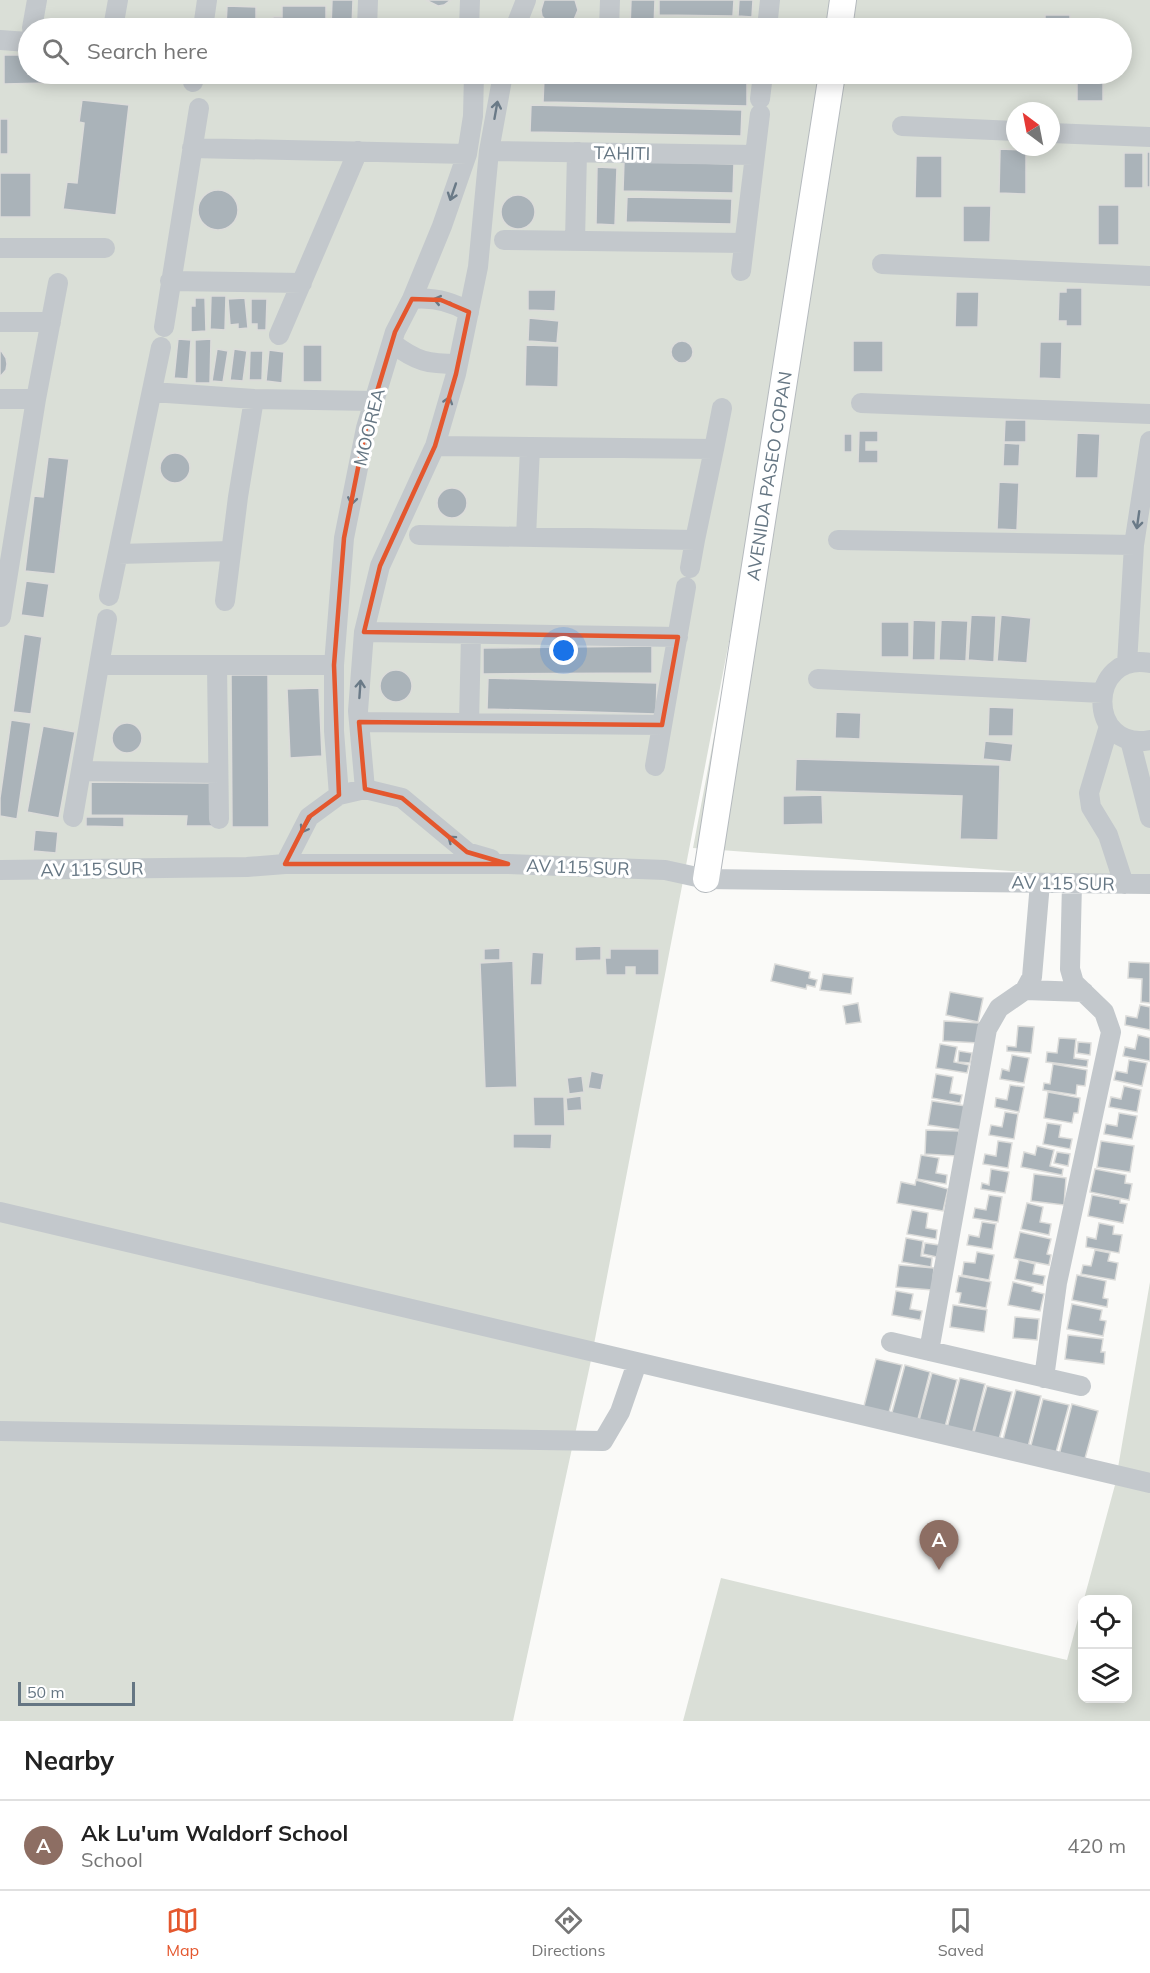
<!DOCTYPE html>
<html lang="en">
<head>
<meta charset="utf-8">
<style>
	:root { --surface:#fff; --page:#f6f6f6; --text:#222; --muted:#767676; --line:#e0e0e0; --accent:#e4572e }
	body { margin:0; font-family:Mulish,sans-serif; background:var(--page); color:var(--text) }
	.controls { position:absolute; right:18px; bottom:18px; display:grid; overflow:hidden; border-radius:12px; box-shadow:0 3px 15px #0003 }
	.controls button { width:54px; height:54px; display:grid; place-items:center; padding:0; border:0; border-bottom:2px solid var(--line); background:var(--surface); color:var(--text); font:30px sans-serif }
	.compass { position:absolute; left:1006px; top:102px; width:54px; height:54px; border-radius:50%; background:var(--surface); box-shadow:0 3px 15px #0003; rotate:328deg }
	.scale { position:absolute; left:18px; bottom:15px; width:117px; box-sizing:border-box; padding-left:6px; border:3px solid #657683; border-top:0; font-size:16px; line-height:21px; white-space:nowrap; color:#657683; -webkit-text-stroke:4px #fff; paint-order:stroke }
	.you { position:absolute; left:564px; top:651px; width:21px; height:21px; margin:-15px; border:4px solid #fff; border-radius:50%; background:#1a73e8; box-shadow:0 0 0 9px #1a73e833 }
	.badge { display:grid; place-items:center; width:39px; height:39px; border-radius:50%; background:var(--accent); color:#fff; font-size:20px; font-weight:700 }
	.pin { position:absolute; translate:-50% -50px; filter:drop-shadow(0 2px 3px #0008) }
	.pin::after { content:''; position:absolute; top:32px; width:21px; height:18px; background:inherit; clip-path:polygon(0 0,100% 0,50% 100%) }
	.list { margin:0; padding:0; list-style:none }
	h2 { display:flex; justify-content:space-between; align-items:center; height:78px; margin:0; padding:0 24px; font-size:26px }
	h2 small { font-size:20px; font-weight:400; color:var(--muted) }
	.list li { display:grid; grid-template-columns:39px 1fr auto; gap:18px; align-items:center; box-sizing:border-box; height:90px; padding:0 24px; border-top:2px solid var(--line) }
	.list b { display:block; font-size:22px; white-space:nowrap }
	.list p { margin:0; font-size:20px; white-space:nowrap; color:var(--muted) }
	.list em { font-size:20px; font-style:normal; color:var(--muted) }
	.icon { flex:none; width:33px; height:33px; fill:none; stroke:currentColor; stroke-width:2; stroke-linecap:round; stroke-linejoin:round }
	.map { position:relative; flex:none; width:1150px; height:1721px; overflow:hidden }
	.search { position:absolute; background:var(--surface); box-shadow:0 3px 15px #0003; left:18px; right:18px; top:18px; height:66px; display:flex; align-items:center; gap:15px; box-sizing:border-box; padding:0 21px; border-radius:33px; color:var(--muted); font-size:22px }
	.sheet { height:168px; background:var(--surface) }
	nav { display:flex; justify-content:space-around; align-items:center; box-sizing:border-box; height:84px; border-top:2px solid var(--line); background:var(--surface); font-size:16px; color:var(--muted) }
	nav a { display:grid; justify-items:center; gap:3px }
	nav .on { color:var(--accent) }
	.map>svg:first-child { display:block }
	.green { fill:#dadfd7; fill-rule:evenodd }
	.building { fill:#aab3b9; stroke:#dcdcda; stroke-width:1.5 }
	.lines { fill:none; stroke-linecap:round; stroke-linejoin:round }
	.major-casing { stroke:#b5babe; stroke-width:28 }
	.minor { stroke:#c3c8cc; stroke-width:20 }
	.major { stroke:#fff; stroke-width:26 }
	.oneway { stroke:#6a7a87 }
	.marked { fill:none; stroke:#e4572e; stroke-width:4.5; stroke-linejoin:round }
	.labels { text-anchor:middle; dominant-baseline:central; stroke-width:6; stroke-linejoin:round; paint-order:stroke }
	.street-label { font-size:18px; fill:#657683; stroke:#fff }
</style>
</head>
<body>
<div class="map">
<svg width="1150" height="1721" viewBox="0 0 1150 1721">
	<rect width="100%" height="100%" fill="#fafaf8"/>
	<path class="green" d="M0,0H852L847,28H28V74H838L590,1365L513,1721H0Z
		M853,0H1150V881L693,848L839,74H1122V28H848ZM1015,111H1051V147H1015Z
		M1150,1282V1721H683L721,1578L1067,1660L1082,1604V1698H1128V1600L1084,1599L1115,1485Z"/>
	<path class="building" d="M332,0H353L352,28H331Z
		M426,0H451L444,5L438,6Z
		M544,0H575L578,10L573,22L562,28L550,25L542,16L541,10Z
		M631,0H655L654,28H630Z
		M659,0H734L733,16L659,15Z
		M739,0H753L752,17L738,16Z
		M227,6L256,7V26H226Z
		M282,6H326V28H272L273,17H282Z
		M1045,15H1070V28H1045Z
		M658,21L752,23V28H658Z
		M990,22H1013V28H990Z
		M4,55H28V74H137V81L4,84Z
		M1077,76H1103V101H1077Z
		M544,78L747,83V106L543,102Z
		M82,100L129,105L116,215L63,209L67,182L77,183L84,123L79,122Z
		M531,105L742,110L741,136L530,132Z
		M0,119H8V154H0Z
		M1000,149L1026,150V194L999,193Z
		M1147,152H1150V187H1147Z
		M1124,153H1143V188H1124Z
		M916,156H942V198H915Z
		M624,161L734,164L733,193L623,191Z
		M597,167L617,168L615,225L596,224Z
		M0,173H31V217H0Z
		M198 210a20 20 0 1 1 40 0a20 20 0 1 1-40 0Z
		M501 212a17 17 0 1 1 34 0a17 17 0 1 1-34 0Z
		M627,197L732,199L731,224L626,222Z
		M1098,205H1119V245H1098Z
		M963,206H991L990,242H963Z
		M1066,288H1082V326H1066V321H1058L1059,292H1066Z
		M528,290H556L555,311L528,310Z
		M956,292H979L978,327H955Z
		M211,296H226L225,330L210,329Z
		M195,298H205L206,331L191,332V306H195Z
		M245,298L248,328L238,329V324L230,325L228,299Z
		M251,299H267L266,330H257V324H251Z
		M529,318L559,321L557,343L528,341Z
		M178,339L191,340L188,379L174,378Z
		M211,339L210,383H195V340Z
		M853,341H883V372H853Z
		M671 352a11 11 0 1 1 22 0a11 11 0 1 1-22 0Z
		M1040,342H1062L1061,379L1039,378Z
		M303,345H322V382H303Z
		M526,345L559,346L558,387L525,386Z
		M0,349L6,358L7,364L6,370L0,377Z
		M217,349L228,351L223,382L212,381Z
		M234,349L247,351L243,381L230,380Z
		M269,350L284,352L282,383L266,381Z
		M250,351H263L262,380H249Z
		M1005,420H1026V442H1004Z
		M859,431H878V442H866V450H878V463H858Z
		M1077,433L1100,434L1098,478H1075Z
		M844,434H852V452H844Z
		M1004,443L1020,444L1019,466H1003Z
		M160 468a15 15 0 1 1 30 0a15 15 0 1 1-30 0Z
		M48,457L69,459L55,574L25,571L34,496L43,497Z
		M999,482L1019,483L1017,530L997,529Z
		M437 503a15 15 0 1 1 30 0a15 15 0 1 1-30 0Z
		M26,581L49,584L44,618L21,615Z
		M971,615L996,616L994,662L968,660Z
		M1001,615L1031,618L1027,663L997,661Z
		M913,620L936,621L935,660H912Z
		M941,620L968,621L966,661L939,660Z
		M881,622H909V657H881Z
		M24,634L42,637L31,714L13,712Z
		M652,646V673L483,674V648Z
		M380 686a16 16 0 1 1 32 0a16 16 0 1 1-32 0Z
		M231,675H268L269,827H232Z
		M488,678L657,683L656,714L487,709Z
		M319,688L322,756L290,758L287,689Z
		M989,707L1014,708L1013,736H988Z
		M836,712L861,713L860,739L835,738Z
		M11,720L31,723L17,819L0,816V798Z
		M112 738a15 15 0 1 1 30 0a15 15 0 1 1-30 0Z
		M43,726L75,732L59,818L27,812Z
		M985,741L1013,744L1011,762L983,759Z
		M796,759L1000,765L998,840L960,839L962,796L795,791Z
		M91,782L215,783L214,826H186L187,816L91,815Z
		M822,795L823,824L783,825V796Z
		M86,817H124V827L86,826Z
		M35,830L58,832L56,853L33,851Z
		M601,946V960L575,961V947Z
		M500,948V960H484V949Z
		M610,949H659V975H635V967H626V975H606L605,958H610Z
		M532,952L544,953L542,985H530Z
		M513,961L517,1087L485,1088L480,963Z
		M1129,962L1150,963V1003L1141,1002L1142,979L1128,978Z
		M775,964L810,972L809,978L817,980L815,987L807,985L806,989L771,981Z
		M823,974L853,978L851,994L820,990Z
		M950,992L983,998L978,1022L946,1015Z
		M858,1003L861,1022L846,1024L843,1006Z
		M1140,1005L1150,1007V1030L1125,1025L1126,1016L1137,1018Z
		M944,1021L980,1023L979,1043L943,1041Z
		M1018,1026L1034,1027L1031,1053L1007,1051V1046L1016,1047Z
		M1138,1035L1150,1038V1061L1123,1056L1125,1047L1135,1049Z
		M1059,1038L1076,1039L1074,1058L1088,1060L1087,1067L1046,1062L1047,1052L1057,1053Z
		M1078,1042L1091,1043L1090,1055L1077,1053Z
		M940,1044L957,1047L954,1062L969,1065L967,1073L936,1068Z
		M959,1051L972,1053L970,1063L958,1062Z
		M1012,1055L1029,1058L1024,1083L1000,1079L1002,1069L1009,1071Z
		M1129,1060L1147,1063L1142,1086L1114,1080L1116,1071L1127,1073Z
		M1053,1064L1087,1070L1085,1086L1077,1085L1076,1095L1043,1090L1044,1083L1050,1084Z
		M591,1071L604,1074L601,1090L588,1088Z
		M936,1074L953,1077L950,1093L962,1095L960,1103L932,1098Z
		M582,1076L584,1092L569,1094L567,1078Z
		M1010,1085L1024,1087L1019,1112L995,1107L996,1098L1007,1100Z
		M1124,1086L1141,1090L1137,1112L1109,1107L1111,1097L1121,1099Z
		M1048,1092L1080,1098L1078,1113H1074L1072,1123L1044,1118Z
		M581,1096L582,1110L567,1111L566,1098Z
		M533,1097H564L565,1126H534Z
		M932,1101L966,1106L962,1130L928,1125Z
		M1005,1112L1018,1114L1014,1139L989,1135L991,1125L1002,1127Z
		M1119,1113L1137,1116L1132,1139L1104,1134L1106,1124L1117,1126Z
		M1047,1123L1061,1125L1059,1137L1072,1139L1070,1149L1043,1144Z
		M926,1130L959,1131L957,1156L925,1154Z
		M513,1134H552L551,1149L513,1148Z
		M998,1141L1012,1143L1008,1168L983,1164L985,1154L996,1156Z
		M1101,1141L1134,1146L1130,1172L1097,1167Z
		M1037,1146L1054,1150L1050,1166L1063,1169L1062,1175L1021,1167L1024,1152L1035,1155Z
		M1057,1152L1070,1154L1068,1166L1054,1163Z
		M921,1155L939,1158L936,1173L947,1175L946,1184L917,1179Z
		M991,1169L1009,1172L1005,1193L981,1189L982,1183L989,1185Z
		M1095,1169L1126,1175L1125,1183L1132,1184L1129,1200L1090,1192Z
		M1034,1174L1066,1178L1064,1205L1031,1201Z
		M916,1180L948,1189L943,1211L897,1203L901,1182L915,1185Z
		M989,1195L1002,1197L998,1222L973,1218L975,1208L986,1210Z
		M1092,1195L1120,1200V1203L1127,1204L1123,1223L1088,1216Z
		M1027,1203L1043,1207L1040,1222L1051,1224L1049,1235L1021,1229Z
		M912,1210L928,1213L926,1228L937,1230L936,1239L907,1234Z
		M982,1222L996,1224L992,1249L967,1245L969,1235L979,1237Z
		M1099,1223L1114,1226L1113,1234L1122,1235L1119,1253L1086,1247L1087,1237L1096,1239Z
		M1020,1232L1051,1239L1047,1254L1051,1255L1049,1265L1014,1258Z
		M906,1238L923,1241L921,1256L932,1258L931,1267L902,1262Z
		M925,1243L939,1245L937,1257L923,1254Z
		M1095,1250L1110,1253L1108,1261L1118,1263L1115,1280L1081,1274L1083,1265L1091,1266Z
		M977,1252L994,1255L989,1280L962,1275L964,1262L975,1263Z
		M1019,1260L1035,1264L1033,1274L1045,1276L1043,1285L1015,1279Z
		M899,1265L934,1268L932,1290L896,1287Z
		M1077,1275L1106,1281L1103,1298L1108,1299L1107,1307L1072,1300Z
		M959,1276L991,1282L986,1308L959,1303L961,1293L956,1292Z
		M1013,1282L1033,1287L1032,1291L1044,1294L1040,1311L1008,1305Z
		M896,1291L913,1294L910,1309L922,1311L920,1320L892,1315Z
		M1072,1304L1102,1310L1100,1320L1106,1321L1103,1336L1067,1329Z
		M953,1305L987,1310L984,1332L950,1327Z
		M1015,1317L1039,1319L1037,1340L1013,1338Z
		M1068,1335L1103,1339L1101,1352H1105L1104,1364L1065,1359Z
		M876,1359L902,1365L888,1416L863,1410Z
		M905,1365L930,1372L917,1423L891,1416Z
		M932,1373L957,1380L944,1431L918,1424Z
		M960,1378L985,1384L972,1435L947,1428Z
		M987,1386L1012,1392L998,1443L973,1436Z
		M1016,1390L1041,1396L1028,1447L1003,1440Z
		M1043,1399L1069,1405L1055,1456L1030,1449Z
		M1072,1404L1098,1411L1084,1462L1059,1455Z"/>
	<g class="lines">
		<defs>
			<path id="major" d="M839,28L843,0
				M706,879L832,74"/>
		</defs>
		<use href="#major" class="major-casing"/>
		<path class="minor" d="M32,28L37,0
			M113,28L118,0
			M203,28L207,0
			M367,28L368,0
			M469,28L470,0
			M515,28L526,0
			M609,28L610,0
			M767,28L770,0
			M0,40L28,42
			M193,82L195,74
			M760,99L763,74
			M902,126L1015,131
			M1051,133L1150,137
			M192,148L467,154
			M489,151L754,155
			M504,240L744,243
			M575,241L577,152
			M0,248H105
			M882,264L1150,276
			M741,271L760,114
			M170,281L302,283
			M412,299C433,297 451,301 469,312
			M0,322H51
			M164,327L199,108
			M279,335L358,151
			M392,343C417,362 428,364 458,364
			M152,392L254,399L374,401
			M0,399H36
			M861,403L1150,414
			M435,446L714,449L722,408
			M419,535L695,540L690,568
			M526,537L530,448
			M695,540L714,449
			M838,540L1134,545
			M118,554L231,551
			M109,596L161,347
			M225,601L238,497L254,399
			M1,617L36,399L58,283
			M364,632L678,637
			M1150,663C1087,651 1086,752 1150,740
			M1127,664L1134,545L1150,441
			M99,665H334
			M217,665L219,819
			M818,679L1102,693
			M359,722L662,725
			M469,723L471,635
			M1109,726L1089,793L1091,807L1108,835L1124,884
			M1130,740L1150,818
			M655,766L686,587
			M81,771L218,773
			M365,789L358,711L364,632L380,566L435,446L456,374L478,267L489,151L503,74
			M339,795L334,731V665L344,538L366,428L395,332L412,299L442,226L467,154L473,116L474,74
			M73,817L107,619
			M285,864L309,817L339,795L365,789L402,798L467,852L491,859
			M0,870L247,867L285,864H508L665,870L706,879L1150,884
			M1025,990L1084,992
			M0,1212L1150,1483
			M891,1342L1081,1386
			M929,1351L987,1029L999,1008L1025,990L1032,977L1040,883
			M1044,1378L1057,1283L1111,1032L1104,1012L1074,983L1070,969L1072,883
			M0,1431L603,1441L620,1412L637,1363"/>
		<use href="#major" class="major"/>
	</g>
	<defs><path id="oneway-shaft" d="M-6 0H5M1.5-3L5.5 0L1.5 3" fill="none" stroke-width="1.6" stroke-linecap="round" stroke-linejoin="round" transform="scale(1.5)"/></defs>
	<g class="oneway">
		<use href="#oneway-shaft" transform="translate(496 110) rotate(-80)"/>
		<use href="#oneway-shaft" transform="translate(453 192) rotate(109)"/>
		<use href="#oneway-shaft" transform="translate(442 301) rotate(-167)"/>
		<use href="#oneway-shaft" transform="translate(447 405) rotate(-73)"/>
		<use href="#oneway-shaft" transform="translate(353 496) rotate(101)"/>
		<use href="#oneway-shaft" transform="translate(1138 520) rotate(98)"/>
		<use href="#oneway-shaft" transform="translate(360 689) rotate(-86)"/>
		<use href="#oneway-shaft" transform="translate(306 825) rotate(121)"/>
		<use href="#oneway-shaft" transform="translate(455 842) rotate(-141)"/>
	</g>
	<path class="marked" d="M412,299L441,300L469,312L456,374L435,446L380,566L364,632L678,637L662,725L359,722L365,789L402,798L467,852L508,864H285L309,817L339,795L334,665L344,538L366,428L395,332Z"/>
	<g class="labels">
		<g class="street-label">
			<text transform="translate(622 153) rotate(1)">TAHITI</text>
			<text transform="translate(369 427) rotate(-76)">MOOREA</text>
			<text transform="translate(769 476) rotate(-81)">AVENIDA PASEO COPAN</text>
			<text transform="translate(578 867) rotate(2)">AV 115 SUR</text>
			<text transform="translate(92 869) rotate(-1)">AV 115 SUR</text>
			<text transform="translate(1063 883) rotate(1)">AV 115 SUR</text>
		</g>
	</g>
</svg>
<div class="controls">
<button><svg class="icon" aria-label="locate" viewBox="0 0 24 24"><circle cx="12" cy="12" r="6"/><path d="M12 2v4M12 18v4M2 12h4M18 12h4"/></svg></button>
<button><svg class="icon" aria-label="layers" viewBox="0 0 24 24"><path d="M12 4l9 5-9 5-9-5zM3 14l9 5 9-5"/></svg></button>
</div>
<svg class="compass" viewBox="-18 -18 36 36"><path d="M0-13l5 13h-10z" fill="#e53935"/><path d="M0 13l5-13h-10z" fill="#767676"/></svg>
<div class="scale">50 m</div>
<div class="you"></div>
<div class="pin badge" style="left:939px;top:1570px;background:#8d6e63">A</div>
<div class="search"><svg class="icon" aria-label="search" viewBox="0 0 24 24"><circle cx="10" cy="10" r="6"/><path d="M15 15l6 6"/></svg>Search here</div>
</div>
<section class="sheet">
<h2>Nearby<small></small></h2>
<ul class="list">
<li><span class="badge" style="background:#8d6e63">A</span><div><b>Ak Lu'um Waldorf School</b><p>School</p></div><em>420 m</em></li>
</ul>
</section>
<nav>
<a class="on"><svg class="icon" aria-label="map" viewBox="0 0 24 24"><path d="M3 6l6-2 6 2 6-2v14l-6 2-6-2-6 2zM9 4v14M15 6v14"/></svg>Map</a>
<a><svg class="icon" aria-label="directions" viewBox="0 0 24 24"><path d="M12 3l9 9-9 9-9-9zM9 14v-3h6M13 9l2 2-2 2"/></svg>Directions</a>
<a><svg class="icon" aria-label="saved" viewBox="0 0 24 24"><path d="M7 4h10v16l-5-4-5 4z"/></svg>Saved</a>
</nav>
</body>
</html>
